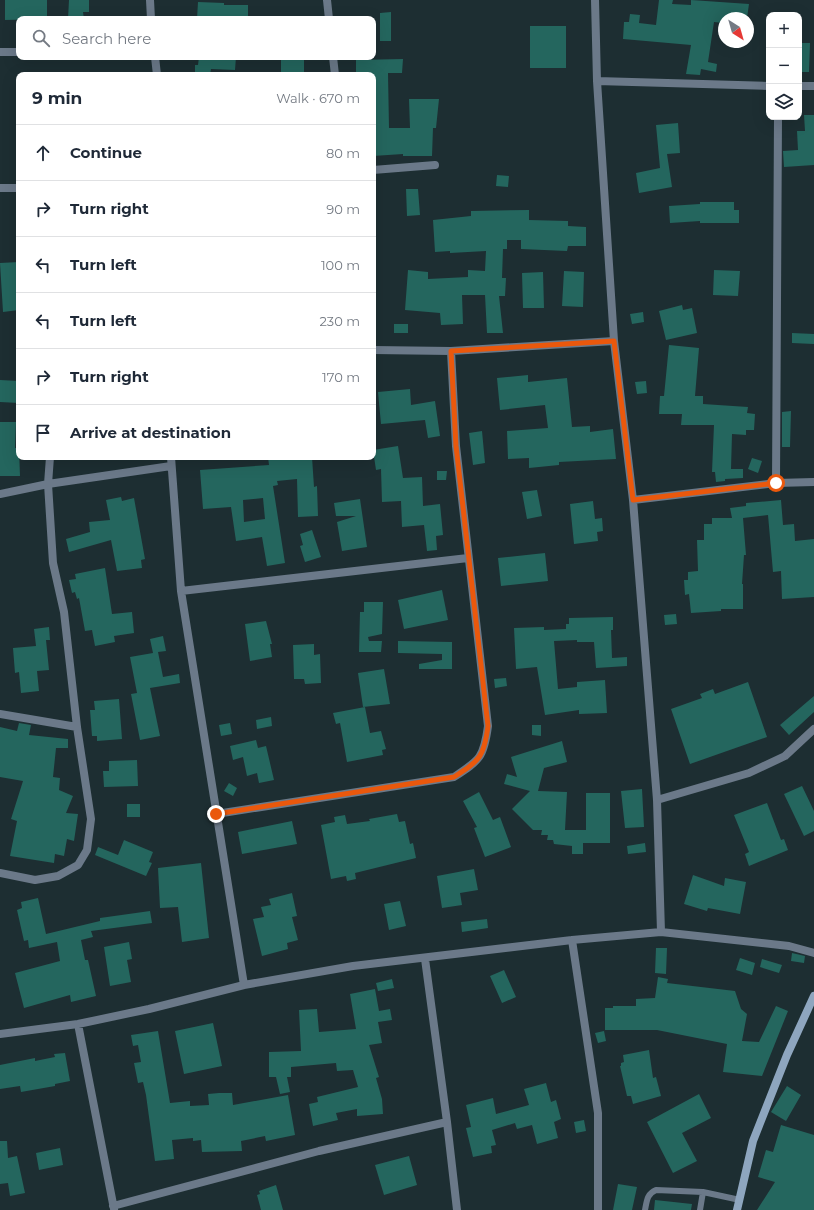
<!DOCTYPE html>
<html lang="en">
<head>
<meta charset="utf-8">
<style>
	:root { --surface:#fff; --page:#f2f2f3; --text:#1f2937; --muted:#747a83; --line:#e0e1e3 }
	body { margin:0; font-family:Montserrat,sans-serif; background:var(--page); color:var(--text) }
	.controls { position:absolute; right:12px; top:12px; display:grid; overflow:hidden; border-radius:8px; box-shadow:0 4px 16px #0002 }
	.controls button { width:36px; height:36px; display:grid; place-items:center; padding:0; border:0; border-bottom:1px solid var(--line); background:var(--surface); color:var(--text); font:20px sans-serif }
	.compass { position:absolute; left:718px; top:12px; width:36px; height:36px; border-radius:50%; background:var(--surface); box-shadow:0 4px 16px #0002; rotate:143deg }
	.stop { position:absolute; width:12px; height:12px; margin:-9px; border:3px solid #ea580c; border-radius:50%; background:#fff }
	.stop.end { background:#ea580c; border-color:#fff; box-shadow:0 1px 4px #0008 }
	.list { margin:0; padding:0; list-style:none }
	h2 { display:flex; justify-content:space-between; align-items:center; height:52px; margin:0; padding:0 16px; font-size:17px }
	h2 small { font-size:13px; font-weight:400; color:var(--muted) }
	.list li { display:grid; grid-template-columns:26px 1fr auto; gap:12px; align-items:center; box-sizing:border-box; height:56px; padding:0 16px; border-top:1px solid var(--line) }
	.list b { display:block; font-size:15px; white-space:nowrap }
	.list em { font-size:13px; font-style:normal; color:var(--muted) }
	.icon { flex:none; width:22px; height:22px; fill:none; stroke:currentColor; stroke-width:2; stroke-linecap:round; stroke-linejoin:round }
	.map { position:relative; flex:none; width:814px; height:1210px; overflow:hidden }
	.search { position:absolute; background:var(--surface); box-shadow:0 4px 16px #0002; left:16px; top:16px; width:360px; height:44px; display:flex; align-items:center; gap:10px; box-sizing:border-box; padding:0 14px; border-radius:8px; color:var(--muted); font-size:15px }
	.panel { position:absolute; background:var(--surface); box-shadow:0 4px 16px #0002; left:16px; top:72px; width:360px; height:388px; border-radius:8px }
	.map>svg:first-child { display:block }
	.building { fill:#24665e; fill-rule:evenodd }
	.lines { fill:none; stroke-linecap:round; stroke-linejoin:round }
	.lane { stroke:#6b7989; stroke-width:6 }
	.street { stroke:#6b7989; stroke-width:8 }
	.secondary { stroke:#8ea6bf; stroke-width:8 }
	.route { stroke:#ea580c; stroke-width:5 }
</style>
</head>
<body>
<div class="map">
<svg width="814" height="1210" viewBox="0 0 814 1210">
	<rect width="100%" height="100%" fill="#1d2e32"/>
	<path class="building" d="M5,0H47V19L5,20Z
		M69,0H89V12H83L84,19H68Z
		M659,0H673L672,4L691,5V0L749,4L747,18H724V23L714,22L708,62L717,64L716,72L701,69L700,75L686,74L691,45L623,39L624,22H629L630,14L640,15L639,23L656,25Z
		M198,2L224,3V5H248V19H197Z
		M391,12V41H380V13Z
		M530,26H566V68H530Z
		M799,43H810L809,72H799Z
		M199,57H236L235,70L211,69L210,75H195V65H198Z
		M281,57H304V75H281Z
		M403,59L402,73H388L389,128H410L409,99H439L436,128H433L432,156H403V154L373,156V75L356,73V60Z
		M804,115H814V165L784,167L783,151L798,150L797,131H805Z
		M678,123L680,153L667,154L672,187L639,193L636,173L660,168L656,125Z
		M497,175L509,176L508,187L496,186Z
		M406,189H418L420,215L407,216Z
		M700,202H734V210H739V223H700V221L670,223L669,206L700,204Z
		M529,210V220L568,221V226L586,227V246H568L567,251L521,249V240H507V249H503L502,278H506L505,296H499L503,333H487L485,295H462L463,324L441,325L440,313L405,310L408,270L428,272V279L468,277V270L485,271L486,251L450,253V251L435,252L433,220L471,216V211Z
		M19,262V310L3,312L0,263Z
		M714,270L740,271L738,296L713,295Z
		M564,271L584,272L583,307L562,306Z
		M543,272L544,308H523L522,273Z
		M682,305L683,310L692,308L697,333L666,340L659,311Z
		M643,312L644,322L632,324L630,314Z
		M394,324H408V333H394Z
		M792,333L814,334V344L792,343Z
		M669,345L699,348L695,396H703V404L748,407L747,413L755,414L754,430H746V435L732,434L731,469H743V478L725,479V481L716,482L715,472H712L714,425H681L682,414H659L660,396H664Z
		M528,375V382L567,378L572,427L590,426V432L613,429L616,459L559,462V465L529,468V458L508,459L507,431L548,428L545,405L500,410L497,378Z
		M0,380L19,381V403L0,402Z
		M646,381L647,393L637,394L635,382Z
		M410,389L411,405L435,401L440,436L428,438L425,420L381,424L378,392Z
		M791,411L790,447H782V412Z
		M0,422H16L15,448H19L20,476H0Z
		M482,431L485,463L473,465L469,433Z
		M398,446L403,478L422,477L423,506L440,504L443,535L436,536L437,550L427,551L424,525L402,527L401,501L382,502L381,469L376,470L373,450Z
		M268,457H312L314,487L317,486L318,516L298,517L297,479L277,481L278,485L273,486L285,563L267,566L262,537L236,541L231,507L203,509L200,470L269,465ZM263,498L265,519L244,522L243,500Z
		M752,458L762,461L758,473L748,469Z
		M437,471H447L446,480H437Z
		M537,490L542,516L527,519L522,492Z
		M121,497L122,501L134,498L145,559L141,560L142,568L117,571L111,540L69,552L66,539L90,532L89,522L110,520L106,500Z
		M360,499L367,547L342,551L337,522L356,516H336L334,503Z
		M781,500L783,525L794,524L795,541L814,539V597L782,599L781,571L773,572L768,515L743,518L746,555H744L742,584H743V609H721V611L691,613L689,594L685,595L684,580H688V572L698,571L697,540H704V524H712V518H732L730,508L746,506V503Z
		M593,501L595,519L602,518L603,531L597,532L598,541L574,544L570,504Z
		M312,530L321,557L305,562L300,546L303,545L300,534Z
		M545,553L548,581L501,586L498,558Z
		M105,568L112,614L132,612L134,633L114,636L115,642L95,646L92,630L85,631L79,598L77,599L75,592L72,593L69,580L76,579L75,574Z
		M442,590L448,620L404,629L398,600Z
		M364,602H383L382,634L368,637L369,641H382L381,652H359L360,612H364Z
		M676,614L677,624L665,625L664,615Z
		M613,617V630H611L612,658L627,657V666L596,668L594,642H577V640L554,641L558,689L577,687V682L605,680L607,713L579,714V710L545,715L537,667L516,669L514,628L544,627V630L566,629V624H569V618Z
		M266,621L272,644H270L272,657L250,661L245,624Z
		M49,627L50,640H46L49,670L37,671L39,691L21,693L19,672L15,673L13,648L36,646L34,629Z
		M163,636L166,651L158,652L163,677L179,674L180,683L150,688L160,736L140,740L131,694L137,693L130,657L153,653L150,639Z
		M398,641L452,642V669H419V664L442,660V654L398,653Z
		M314,644V655L320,654L321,683L305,684L304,679H294L293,645Z
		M384,669L390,704L363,707L358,673Z
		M506,678L507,686L495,688L494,679Z
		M748,682L767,737L690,764L671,709L702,698L700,694L713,689L715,694Z
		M814,696V712L789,735L780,725Z
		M119,699L122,739L97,741V736H92L90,710H95L94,701Z
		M365,707L370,733L381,731L386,749L382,750L383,755L347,762L340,723L336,724L333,713Z
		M271,717L272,726L257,729L256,720Z
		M19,723L31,725L29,735L68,739V748H56L53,777L60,778L59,790L73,796L66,813L78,814L74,841L67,839L64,856L55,854L54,863L10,856L17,821L11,819L23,781L0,777V727L17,731Z
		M230,723L232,734L221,736L219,725Z
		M532,725H541V736L532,735Z
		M256,740L258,748L266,746L274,780L259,783L257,773L247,776L243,757L233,760L230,746Z
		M562,741L567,762L544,768L538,791L567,792L565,830H586V793H610V843H583V854H572V846L554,844L553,840H547L548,835H541L542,830H533L512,809L530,791L504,784L507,774L517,777L511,757Z
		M137,760L138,786L104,787L103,771H109V761Z
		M229,783L237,788L233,796L224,791Z
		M802,786L814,811V831L804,836L784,794Z
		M642,789L644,827L625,828L621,791Z
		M479,792L493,820L500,817L511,847L485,857L474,828L477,827L463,801Z
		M767,803L781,840L784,839L788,850L749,866L745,854L749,852L734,815Z
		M127,804H140V817H127Z
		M397,814L399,822L405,821L410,844L413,843L416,858L355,873L356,879L347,881L346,876L331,879L321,825L335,822L334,817L345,815L347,824L370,821L369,819Z
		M292,821L297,844L242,854L238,832Z
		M124,840L153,852L149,862L152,863L146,876L95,855L98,847L118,855Z
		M645,843L646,852L628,854L627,846Z
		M201,863L209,938L182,942L178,907L160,908L158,868Z
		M474,869L478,890L460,893L462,905L442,908L437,876Z
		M693,875L724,886L725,878L746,882L740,914L708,908L707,911L684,904Z
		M292,893L297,916L292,917L298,940L287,943L288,949L262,956L253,919L264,917L261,907L271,905L269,899Z
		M38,898L46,934L100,921V918L150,911L152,923L91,931L93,937L81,940L85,960H88L96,996L71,1002L70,995L24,1008L15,973L60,961L57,942L29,948L28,940L24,941L17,910L22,908L21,902Z
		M400,901L406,926L389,930L384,904Z
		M487,919L488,928L462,932L461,922Z
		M129,942L132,959L127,960L131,982L110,986L104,947Z
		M656,948H667L666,974L655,973Z
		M792,953L805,956L804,963L791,961Z
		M740,958L755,963L752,975L736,970Z
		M762,959L782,965L779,973L760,967Z
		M504,970L516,997L502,1003L490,976Z
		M658,977L668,979L667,983L735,991L741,1009L747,1014L742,1041L759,1042L776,1006L788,1011L762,1076L723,1072L727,1044L657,1030H605V1008H613V1006H636V999L655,998Z
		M392,979L394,988L378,991L376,983Z
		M375,989L379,1011L390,1009L392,1020L378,1022L382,1043L369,1045L379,1077L376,1078L382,1099L383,1114L357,1116V1109L336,1113L338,1120L313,1126L309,1104L318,1102L317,1097L358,1087L353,1070L337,1071L336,1063L291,1067V1077H287L290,1092L280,1094L276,1077H269V1052L301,1051L299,1010L317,1009L319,1032L356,1029L350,994Z
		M213,1023L222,1066L184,1074L175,1031Z
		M158,1031L170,1103L190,1101V1106L209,1105L208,1094L219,1093H232L233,1105L288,1095L295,1135L266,1141L265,1136L241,1141L242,1151L202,1152L201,1140L193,1141V1138L172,1140L174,1159L155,1161L146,1095L143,1082L138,1083L134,1063L141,1062L138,1045L133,1046L131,1035Z
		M604,1031L606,1041L598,1043L595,1033Z
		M649,1050L653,1078L656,1077L661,1096L633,1104L631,1096H627L620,1066H621V1063L624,1062L623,1055Z
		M65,1053L70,1081L55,1084V1086L21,1092L20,1086L0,1089V1065L35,1058V1061L55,1057L54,1054Z
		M546,1083L551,1102L556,1100L561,1119L554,1122L558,1138L537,1144L532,1125L517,1129L515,1123L492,1130L496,1145L491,1146L492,1153L473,1157L466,1128L471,1127L466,1105L493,1098L496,1114L529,1105L524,1089Z
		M787,1086L801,1095L786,1121L771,1112Z
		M699,1094L711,1118L682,1133L697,1161L673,1173L647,1122Z
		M584,1120L586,1131L576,1133L574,1122Z
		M781,1125L814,1135V1210H757L775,1182L758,1177L766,1150L773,1152Z
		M0,1141H7L8,1158L17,1156L25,1193L10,1196L8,1183L0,1184Z
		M60,1148L63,1165L39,1170L36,1153Z
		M409,1156L417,1185L384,1195L375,1165Z
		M618,1184L637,1187L632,1210H613Z
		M276,1185L283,1210H261L257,1195L260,1194L259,1191Z
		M655,1200L692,1204L691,1210H654Z"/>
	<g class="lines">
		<path class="lane" d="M645,1210C647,1200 647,1194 656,1190L703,1192L740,1200
			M700,1210L703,1192"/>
		<path class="street" d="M150,0L151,19
			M327,0L329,19
			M595,0L597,81L614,341L633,500L657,800L661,932
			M0,52H19
			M155,57L157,75
			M333,57L335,75
			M597,81L769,86
			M799,86H814
			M373,170L435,165
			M0,188H19
			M373,350L451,351L614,341
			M171,457L181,591L244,985
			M776,483L778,117
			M0,494L48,484L171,466
			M633,500L776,483L814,482
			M181,591L468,558
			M0,714L77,727
			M657,800L749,773L785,756L814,729
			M216,814L454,777C480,760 484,757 488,726L456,446L451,351
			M0,873L35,880L58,876L78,865L87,850L91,819L77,727L64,612L53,563L48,484L50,457
			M572,940L598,1113V1210
			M425,959L447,1122L457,1210
			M78,1024L114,1209
			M0,1034L78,1024L149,1009L244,985L353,966L572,940L661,932L789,946L814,953
			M113,1206L319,1151L447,1122"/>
		<path class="secondary" d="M737,1210L753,1141L787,1055L814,996"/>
	</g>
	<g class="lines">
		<path class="route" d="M216,814L454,777C480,760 484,757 488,726L456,446L451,351L614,341L633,500L776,483"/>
	</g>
</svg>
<div class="controls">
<button>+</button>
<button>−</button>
<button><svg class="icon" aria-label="layers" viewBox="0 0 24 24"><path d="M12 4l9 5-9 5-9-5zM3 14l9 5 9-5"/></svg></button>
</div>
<svg class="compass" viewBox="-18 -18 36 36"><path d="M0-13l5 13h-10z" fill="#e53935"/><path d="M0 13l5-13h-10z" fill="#747a83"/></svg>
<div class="stop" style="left:776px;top:483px"></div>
<div class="stop end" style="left:216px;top:814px"></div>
<div class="search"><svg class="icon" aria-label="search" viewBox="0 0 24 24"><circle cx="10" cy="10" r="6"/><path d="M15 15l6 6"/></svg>Search here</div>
<section class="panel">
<h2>9 min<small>Walk · 670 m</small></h2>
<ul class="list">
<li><svg class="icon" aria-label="ahead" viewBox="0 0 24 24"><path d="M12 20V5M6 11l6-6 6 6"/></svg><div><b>Continue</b></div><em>80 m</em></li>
<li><svg class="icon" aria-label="right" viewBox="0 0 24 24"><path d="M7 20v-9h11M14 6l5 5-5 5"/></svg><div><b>Turn right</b></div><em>90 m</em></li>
<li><svg class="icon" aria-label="left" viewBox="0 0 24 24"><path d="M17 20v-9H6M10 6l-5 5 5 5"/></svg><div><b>Turn left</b></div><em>100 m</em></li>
<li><svg class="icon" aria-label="left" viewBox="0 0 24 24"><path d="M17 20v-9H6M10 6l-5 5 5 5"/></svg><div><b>Turn left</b></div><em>230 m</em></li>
<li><svg class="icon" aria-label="right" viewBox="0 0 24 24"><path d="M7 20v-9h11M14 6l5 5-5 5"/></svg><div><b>Turn right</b></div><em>170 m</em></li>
<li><svg class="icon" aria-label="arrive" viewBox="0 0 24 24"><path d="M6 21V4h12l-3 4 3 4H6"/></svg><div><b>Arrive at destination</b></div></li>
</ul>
</section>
</div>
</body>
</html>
